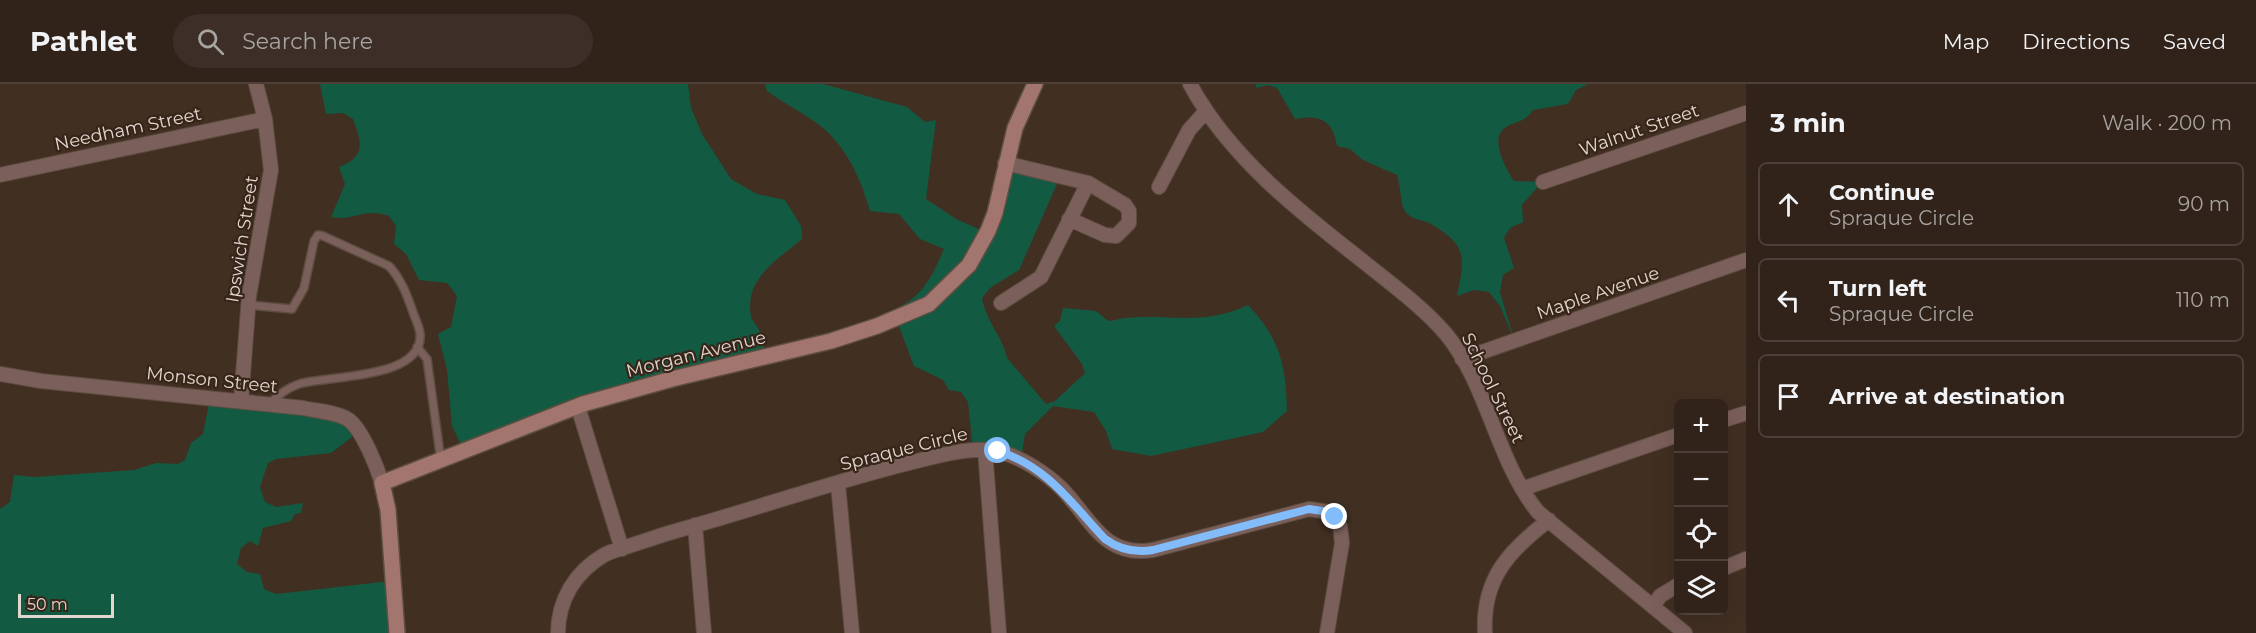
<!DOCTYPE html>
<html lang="en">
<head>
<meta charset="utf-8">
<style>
	:root { --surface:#31231a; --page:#3d2f27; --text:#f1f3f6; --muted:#a8a4a2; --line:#4c4039 }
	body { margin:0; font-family:Montserrat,sans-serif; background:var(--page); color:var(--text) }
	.controls { position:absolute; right:18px; bottom:18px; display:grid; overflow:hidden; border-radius:9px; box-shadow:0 6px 24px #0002 }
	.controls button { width:54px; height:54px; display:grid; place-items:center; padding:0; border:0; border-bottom:2px solid var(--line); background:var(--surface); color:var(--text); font:30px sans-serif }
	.scale { position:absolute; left:18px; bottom:15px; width:96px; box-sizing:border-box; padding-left:6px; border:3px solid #e2d6ce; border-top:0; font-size:16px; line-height:21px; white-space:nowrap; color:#e2d6ce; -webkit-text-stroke:4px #372519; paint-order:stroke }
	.stop { position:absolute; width:18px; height:18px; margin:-14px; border:4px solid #82bcfa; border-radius:50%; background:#fff }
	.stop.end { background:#82bcfa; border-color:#fff; box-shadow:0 2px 6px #0008 }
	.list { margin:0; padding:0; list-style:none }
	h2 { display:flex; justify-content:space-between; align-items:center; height:78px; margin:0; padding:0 24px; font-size:26px }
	h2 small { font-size:20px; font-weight:400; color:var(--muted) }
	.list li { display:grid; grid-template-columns:39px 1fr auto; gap:18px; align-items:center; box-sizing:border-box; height:84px; margin:0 12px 12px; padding:0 12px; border:2px solid var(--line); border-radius:9px }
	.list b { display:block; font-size:22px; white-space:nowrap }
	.list p { margin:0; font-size:20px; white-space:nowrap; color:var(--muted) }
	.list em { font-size:20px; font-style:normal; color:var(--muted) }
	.icon { flex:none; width:33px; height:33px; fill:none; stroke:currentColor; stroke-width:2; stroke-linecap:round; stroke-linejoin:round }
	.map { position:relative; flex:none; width:1746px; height:549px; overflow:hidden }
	header { display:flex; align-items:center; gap:36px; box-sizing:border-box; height:84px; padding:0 30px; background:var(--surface); border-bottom:2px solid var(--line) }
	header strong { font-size:28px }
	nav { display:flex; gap:33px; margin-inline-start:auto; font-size:21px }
	.search { width:420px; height:54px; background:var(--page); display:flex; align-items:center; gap:15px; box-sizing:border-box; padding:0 21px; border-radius:33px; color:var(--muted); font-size:22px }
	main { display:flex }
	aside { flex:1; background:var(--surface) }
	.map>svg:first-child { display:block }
	.green { fill:#125b42 }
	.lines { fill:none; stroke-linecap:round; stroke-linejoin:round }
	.lane-casing { stroke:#5e4d41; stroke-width:10 }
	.street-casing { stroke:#5e4d41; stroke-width:16 }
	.secondary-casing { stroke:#5e4d41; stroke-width:18 }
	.lane { stroke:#7b5f5a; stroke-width:7 }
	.street { stroke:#7b5f5a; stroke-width:14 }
	.secondary { stroke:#a2766f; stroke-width:15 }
	.route { stroke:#82bcfa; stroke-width:8 }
	.labels { text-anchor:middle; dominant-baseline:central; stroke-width:4.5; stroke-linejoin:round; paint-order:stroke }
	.street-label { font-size:18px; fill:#e2d6ce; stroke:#372519 }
</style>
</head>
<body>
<header>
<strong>Pathlet</strong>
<div class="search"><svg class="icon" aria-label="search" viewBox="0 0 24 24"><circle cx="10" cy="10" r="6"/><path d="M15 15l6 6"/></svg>Search here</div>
<nav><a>Map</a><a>Directions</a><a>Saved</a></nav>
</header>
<main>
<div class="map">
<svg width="1746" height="549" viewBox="0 0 1746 549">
	<rect width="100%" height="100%" fill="#412f22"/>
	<path class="green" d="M320,0H688L691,24L702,50L731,95L757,110L785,116L801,142L802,155C777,176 744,195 751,232C752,238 758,242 760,248C763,255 764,264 765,271L608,311L463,365L452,342L447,286L438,250L451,243L457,212L447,199L419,196L406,170L394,160L396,142L389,132C362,123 354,138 331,133L345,100L339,83C366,72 362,59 353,35L343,29L326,30Z
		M765,0H823L907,23L925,38L936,36L926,115L956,135L983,147L1003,84L1060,93L1019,186L990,204L982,214C986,238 1003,253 1007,274L1046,320L1055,317L1085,289L1082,280L1054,242L1060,237L1063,224L1096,227L1108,237C1114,237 1120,234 1126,234C1171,230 1204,242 1248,221C1280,255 1286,281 1287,327L1263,348L1151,372L1112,365L1106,347L1094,328L1053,322L1025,350L1021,375L973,366L968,318L961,308L949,306L943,296L914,282L897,237L899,223C924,211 933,190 944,165L920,155L899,130L870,127C861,95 846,61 818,40C802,28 783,19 767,7Z
		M1256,0H1588L1576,6L1568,20L1533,26C1525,39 1516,36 1505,44C1489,55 1506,85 1514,97L1542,98L1522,121L1523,138L1510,144L1504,154L1514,184L1503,191L1500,208L1514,255L1500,222L1489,208L1474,206L1457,212C1465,173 1468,161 1429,139C1420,135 1411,136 1405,127C1400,120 1401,102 1397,91L1363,76L1350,65L1337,62C1333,36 1320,30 1295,35L1277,4L1269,1L1256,4Z
		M210,314L337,332L356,350L331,369L276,375L268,379L260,403L265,418L276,423L303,419L301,429L295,430L291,437L263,444L258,462L250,457L241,464L237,480L247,488L260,490L264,505L276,510L391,497L397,549H0V425L10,418L14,391L35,393L134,386L156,379L178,380L185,376L191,359L203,350Z"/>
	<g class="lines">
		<defs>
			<path id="lane" d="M248,221L292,225L304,204L314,157L318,151L323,152L389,182C402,196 408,214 414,231C416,236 419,243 420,249C425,296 328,291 299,300C287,304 277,312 269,320
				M417,263L427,275L441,377"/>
			<path id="street" d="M1190,0C1229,73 1300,128 1364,178C1391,200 1423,223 1446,250C1488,301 1496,376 1538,428L1685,549
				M1005,79L1088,99L1125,121L1129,127V139L1116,152L1105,151L1069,135
				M0,91L265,35
				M1543,98L1746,29
				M1159,103L1189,46L1206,27
				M1001,219L1041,193L1088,99
				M1462,275L1746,176
				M0,290L41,297L303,324C316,327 338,328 349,336C363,347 377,383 382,399
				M241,317L249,212L271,86L265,35L256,0
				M578,323L622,465
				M1724,336L1746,329
				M985,366L999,549
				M838,400L852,549
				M1522,405L1678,351
				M695,441L704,549
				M1724,484L1746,475
				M1653,523L1660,512L1678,501
				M558,549C558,516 575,488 604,471C611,467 621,465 629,462C655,453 681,445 707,438C785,415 863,389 942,371C960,367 983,363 1001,368C1022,374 1046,389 1062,405C1091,435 1104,474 1153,466L1309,425L1329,428L1340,442L1342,459L1327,549
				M1485,549C1482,496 1508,467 1549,436"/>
			<path id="secondary" d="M397,549L388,426L382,399L583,320L672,295L831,257L877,242L929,220L969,181L988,147L995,129L1015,44L1035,0"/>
		</defs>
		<use href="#lane" class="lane-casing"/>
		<use href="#street" class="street-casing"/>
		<use href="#secondary" class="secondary-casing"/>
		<use href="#lane" class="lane"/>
		<use href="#street" class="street"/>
		<use href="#secondary" class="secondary"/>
	</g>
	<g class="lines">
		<path class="route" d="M998,367C1048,383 1071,419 1105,455C1120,466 1135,469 1153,466L1309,425L1329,428L1335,433"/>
	</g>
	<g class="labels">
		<g class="street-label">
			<text transform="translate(128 45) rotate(-12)">Needham Street</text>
			<text transform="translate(1639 46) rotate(-19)">Walnut Street</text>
			<text transform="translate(242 155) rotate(-81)">Ipswich Street</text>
			<text transform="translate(1598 209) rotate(-19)">Maple Avenue</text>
			<text transform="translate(696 270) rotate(-14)">Morgan Avenue</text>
			<text transform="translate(212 296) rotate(6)">Monson Street</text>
			<text transform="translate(1493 304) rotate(64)">School Street</text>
			<text transform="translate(904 365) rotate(-14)">Spraque Circle</text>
		</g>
	</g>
</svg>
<div class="controls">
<button>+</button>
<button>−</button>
<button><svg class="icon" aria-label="locate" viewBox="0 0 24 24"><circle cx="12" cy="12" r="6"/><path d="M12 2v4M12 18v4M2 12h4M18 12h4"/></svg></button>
<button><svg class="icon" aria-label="layers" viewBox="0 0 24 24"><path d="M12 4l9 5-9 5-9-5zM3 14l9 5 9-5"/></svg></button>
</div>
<div class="scale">50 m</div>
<div class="stop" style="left:998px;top:367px"></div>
<div class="stop end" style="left:1335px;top:433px"></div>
</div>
<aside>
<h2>3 min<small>Walk · 200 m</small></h2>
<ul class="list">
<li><svg class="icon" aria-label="ahead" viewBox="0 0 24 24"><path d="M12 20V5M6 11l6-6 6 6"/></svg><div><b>Continue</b><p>Spraque Circle</p></div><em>90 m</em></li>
<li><svg class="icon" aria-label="left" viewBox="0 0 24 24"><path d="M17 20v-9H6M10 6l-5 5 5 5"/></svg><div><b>Turn left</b><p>Spraque Circle</p></div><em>110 m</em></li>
<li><svg class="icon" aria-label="arrive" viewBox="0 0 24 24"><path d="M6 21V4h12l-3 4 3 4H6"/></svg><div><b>Arrive at destination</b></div></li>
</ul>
</aside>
</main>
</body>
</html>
